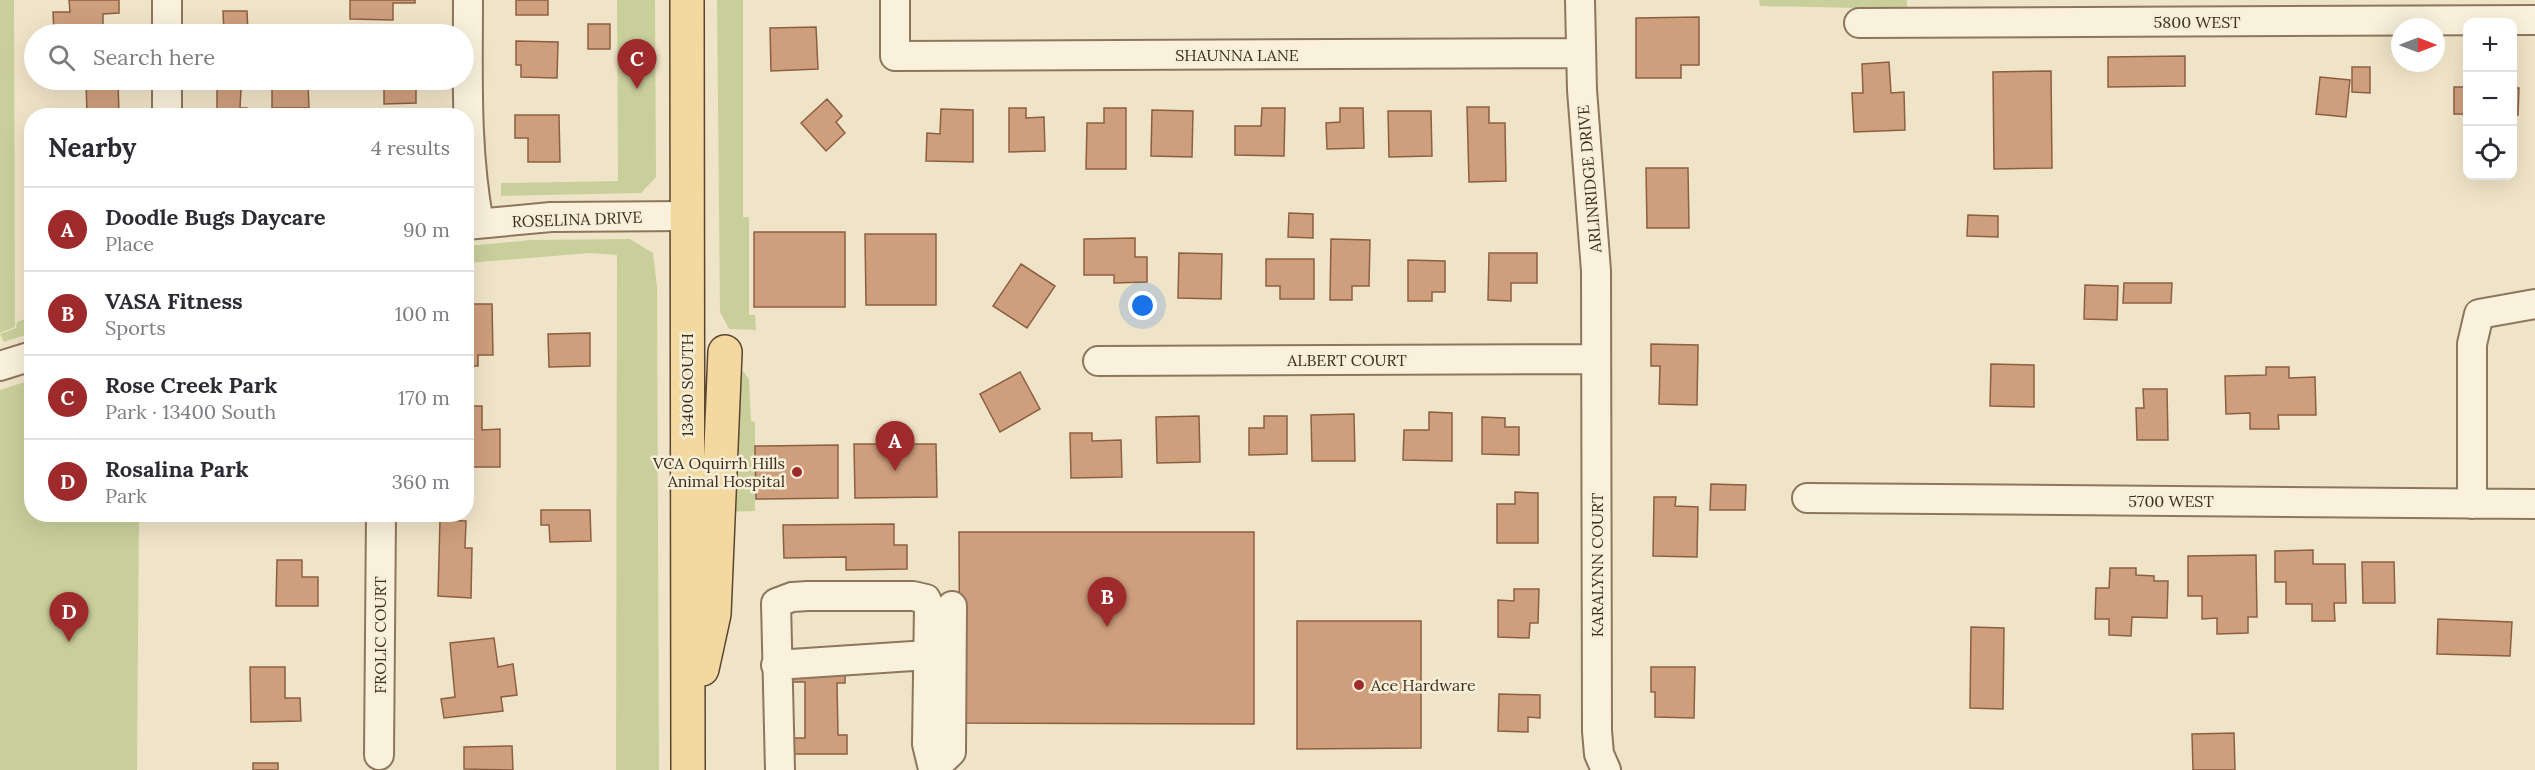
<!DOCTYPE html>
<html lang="en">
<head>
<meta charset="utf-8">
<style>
	:root { --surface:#fff; --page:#f7f7f7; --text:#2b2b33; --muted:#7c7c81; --line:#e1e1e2; --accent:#9e2a2b }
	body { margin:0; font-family:Lora,serif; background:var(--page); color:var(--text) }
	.controls { position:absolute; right:18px; top:18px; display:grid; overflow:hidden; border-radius:12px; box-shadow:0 6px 24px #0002 }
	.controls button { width:54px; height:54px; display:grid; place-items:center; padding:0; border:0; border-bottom:2px solid var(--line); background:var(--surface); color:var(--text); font:30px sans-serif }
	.compass { position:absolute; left:2391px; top:18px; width:54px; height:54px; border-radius:50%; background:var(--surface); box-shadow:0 6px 24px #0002; rotate:90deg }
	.you { position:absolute; left:1143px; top:306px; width:21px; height:21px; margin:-15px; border:4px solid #fff; border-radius:50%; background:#1a73e8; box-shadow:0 0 0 9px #1a73e833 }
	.badge { display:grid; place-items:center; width:39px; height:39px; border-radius:50%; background:var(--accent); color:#fff; font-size:20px; font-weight:700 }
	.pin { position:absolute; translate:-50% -50px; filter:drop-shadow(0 2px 3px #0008) }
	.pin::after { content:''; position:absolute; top:32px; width:21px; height:18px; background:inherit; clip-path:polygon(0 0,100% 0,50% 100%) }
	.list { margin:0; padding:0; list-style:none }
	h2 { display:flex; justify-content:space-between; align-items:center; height:78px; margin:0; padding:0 24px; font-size:26px }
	h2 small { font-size:20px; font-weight:400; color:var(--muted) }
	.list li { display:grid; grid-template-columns:39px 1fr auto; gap:18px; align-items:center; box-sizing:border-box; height:84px; padding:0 24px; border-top:2px solid var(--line) }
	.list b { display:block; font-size:22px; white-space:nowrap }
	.list p { margin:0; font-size:20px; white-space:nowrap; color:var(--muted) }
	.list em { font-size:20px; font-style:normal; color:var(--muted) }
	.icon { flex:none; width:33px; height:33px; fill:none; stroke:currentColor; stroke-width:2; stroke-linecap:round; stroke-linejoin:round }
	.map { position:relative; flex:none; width:2535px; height:770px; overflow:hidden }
	.search { position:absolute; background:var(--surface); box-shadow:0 6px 24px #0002; left:24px; top:24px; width:450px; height:66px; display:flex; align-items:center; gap:15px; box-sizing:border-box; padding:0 21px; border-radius:33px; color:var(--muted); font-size:22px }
	.panel { position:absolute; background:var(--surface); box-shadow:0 6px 24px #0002; left:24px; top:108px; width:450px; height:414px; border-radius:24px }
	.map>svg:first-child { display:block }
	.green { fill:#c9cf9b }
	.building { fill:#cf9f7d; stroke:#8d5f41; stroke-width:1.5 }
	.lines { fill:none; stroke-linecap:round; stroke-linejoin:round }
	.minor-casing { stroke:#8d765c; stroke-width:32 }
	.major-casing { stroke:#5b4430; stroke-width:36 }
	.minor { stroke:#faf1dc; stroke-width:28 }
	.major { stroke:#f3d9a0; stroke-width:33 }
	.poi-dot { fill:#9e2a2b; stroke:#f7eed8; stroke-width:2 }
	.labels { text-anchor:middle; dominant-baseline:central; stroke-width:5; stroke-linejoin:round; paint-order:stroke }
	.street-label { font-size:16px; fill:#3d2e20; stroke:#f7eed8 }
	.poi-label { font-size:16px; fill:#3d2e20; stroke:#f7eed8; text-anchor:end }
</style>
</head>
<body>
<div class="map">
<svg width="2535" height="770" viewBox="0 0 2535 770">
	<rect width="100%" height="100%" fill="#f0e4c8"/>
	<path class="green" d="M0,0H14L15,327L0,333Z
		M617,0H655L656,177L641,193L501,196V183L618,181Z
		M717,0H743V217H749V315H755L756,330L729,329L720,312Z
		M1759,0H1907V9L1760,6Z
		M630,239L653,253L657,287L659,770H616L617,255L590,253L467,263V246L531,240Z
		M31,317V333L4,342L0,334L16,328L17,322Z
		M742,370L749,379L751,421L755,422V511L727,512L730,371Z
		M31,380L32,514L139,515L137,770H0V390Z"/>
	<path class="building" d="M69,0H119V13L103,14V34H54L53,12H70Z
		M350,0H415V3H393V20L350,19Z
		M516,0H548V15H516Z
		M223,11H247L248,34H216L224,33Z
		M1699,17V65H1681V78H1636V18Z
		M588,24H610V49H588Z
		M816,27L818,69L771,71L770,28Z
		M516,41L558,42L557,78L521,77V65H516Z
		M2185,56V86L2108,87V57Z
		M1889,62L1891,93L1904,92L1905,130L1854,132L1852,93H1863L1862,64Z
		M2352,67H2370V93L2352,92Z
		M2051,71L2052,168L1994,169L1993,72Z
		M2320,77L2350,80L2346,117L2316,114Z
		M86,80H118L119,116H87Z
		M384,80H416V103L384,104Z
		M308,84L309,108H272V85Z
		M2454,87H2468V114H2454Z
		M2512,88H2519L2518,115H2512Z
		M217,89H241L240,108H247V116H217Z
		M827,99L842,116L836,122L845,133L826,151L801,123Z
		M1467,107H1489V123H1505L1506,181L1469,182Z
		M1009,108H1026V118L1044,117L1045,151L1009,152Z
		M1104,108H1126V169H1086L1087,123H1104Z
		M1262,108H1285L1284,156L1235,155V126H1261Z
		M1340,108H1363L1364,148L1327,149L1326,123L1340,122Z
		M941,109L973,110V162L926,161L927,133L940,134Z
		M1152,110L1193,111L1192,157L1151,156Z
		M1388,111H1431L1432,156L1389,157Z
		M515,115H559L560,162H528V138H515Z
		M1646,168H1688L1689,228H1647Z
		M1289,213L1313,214V238L1288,237Z
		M1968,215L1998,216V237L1967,236Z
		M754,232H845V307H754Z
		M865,234H936V305H866Z
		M1135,238V257H1147V282L1114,283V275H1084V239Z
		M1331,239L1370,240L1369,286H1352V300H1330Z
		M1179,253L1222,254L1221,299L1178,298Z
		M1489,253H1537V283H1511V301L1488,300Z
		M1266,259H1314V299H1280V286H1266Z
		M1408,260L1445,261V292H1432V301H1408Z
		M1021,264L1055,286L1027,328L993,306Z
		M2124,283H2172L2171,303H2123Z
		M2085,285L2118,286L2117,320L2084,319Z
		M466,304H492L493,355H478V366H466Z
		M590,333V366L549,367L548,334Z
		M1651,344L1698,345L1697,405L1659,404L1660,366H1651Z
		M1991,364L2034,365V407L1990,406Z
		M2266,367H2289V378L2315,377L2316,415H2278L2279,429H2250V413L2226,414L2225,376L2266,375Z
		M1020,372L1040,409L1000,432L980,394Z
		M2143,389H2167L2168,440H2137L2136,408H2144Z
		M466,406H482V430L500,429V467H466Z
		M1429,412L1452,413V461L1403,460L1404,430H1429Z
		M1354,414L1355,461H1312L1311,415Z
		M1199,416L1200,462L1157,463L1156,417Z
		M1264,416H1287V454L1249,455V428H1264Z
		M1482,417L1505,418V427H1519V455L1482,454Z
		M1070,433H1092V441L1121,440L1122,477L1071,478Z
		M854,444H936L937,497L855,498Z
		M838,445V498L756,499L755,446Z
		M1711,484L1746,485L1745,510H1710Z
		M1515,492L1538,493V543H1497V504H1515Z
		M1654,497H1676L1675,506L1698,507L1697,557L1653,556Z
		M541,510H590L591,541L550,542L549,525H541Z
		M440,520L466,521L465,548H472L471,598L438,596Z
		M894,524V545H907V569L846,570V557L784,558L783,525Z
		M959,532H1254V724L960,723Z
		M2313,550V564H2345L2346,603H2334L2335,621H2312V604H2286V582H2275V551Z
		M2256,555L2257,617H2248V633L2217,634V618L2202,619V596H2188V556Z
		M277,560H302V577H318V606H276Z
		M2362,562H2394L2395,603H2363Z
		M2110,568H2136V575L2154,576V581H2168L2167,618L2132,617L2131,636L2109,635V619H2095L2096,588H2109Z
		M1514,589H1539L1538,623H1530L1529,638L1498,637V600L1514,601Z
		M2438,619L2512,622L2510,656L2437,654Z
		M1297,621H1421V748L1297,749Z
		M1971,627L2004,628L2003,709L1970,708Z
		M494,638L498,667L513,664L517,695L501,697L503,711L444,718L441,699L455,697L450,643Z
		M250,667H285V698H300L301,721L251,722Z
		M1651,667H1695L1694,718L1655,717V692H1651Z
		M845,673V683H837L838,735H847V754H793V738H805V682H791V674Z
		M1499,694L1540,695V718L1528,717V732L1498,731Z
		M2234,733L2235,770H2193L2192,734Z
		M512,746L513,770L464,769V747Z
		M253,763H278V770H253Z"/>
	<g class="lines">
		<defs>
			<path id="minor" d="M167,0V34
				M468,0C468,74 465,150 479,223
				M895,0V56L1580,53
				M1580,0L1582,90L1596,271L1597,731L1599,754L1606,770
				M1859,23L2535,20
				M167,80V116
				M466,225L551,217L687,216
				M1098,361L1596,359
				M0,366L32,356
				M1807,498L2535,504
				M2472,504V344L2479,314L2535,304
				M776,665L928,655
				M379,755L381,514
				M780,770L776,603L792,597L808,596H913L926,599L929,606L927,744L933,769L951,752L952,606"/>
			<path id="major" d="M687,0L688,770
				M702,669L714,614L725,352"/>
		</defs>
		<use href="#minor" class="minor-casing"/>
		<use href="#major" class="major-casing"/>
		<use href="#minor" class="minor"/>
		<use href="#major" class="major"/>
	</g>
	<g class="poi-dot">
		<circle cx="797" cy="472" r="6"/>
		<circle cx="1359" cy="685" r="6"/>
	</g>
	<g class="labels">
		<g class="street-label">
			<text x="2197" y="22">5800 WEST</text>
			<text x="1237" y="55">SHAUNNA LANE</text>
			<text transform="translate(1589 179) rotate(-95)">ARLINRIDGE DRIVE</text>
			<text transform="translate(577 219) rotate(-2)">ROSELINA DRIVE</text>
			<text x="1347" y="360">ALBERT COURT</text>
			<text transform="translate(687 385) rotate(-90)">13400 SOUTH</text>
			<text x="2171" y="501">5700 WEST</text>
			<text transform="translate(1597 565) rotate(-90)">KARALYNN COURT</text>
			<text transform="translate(380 635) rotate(-90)">FROLIC COURT</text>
		</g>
		<g class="poi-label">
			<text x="785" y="463">VCA Oquirrh Hills<tspan x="785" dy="18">Animal Hospital</tspan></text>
			<text x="1371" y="685" text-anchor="start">Ace Hardware</text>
		</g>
	</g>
</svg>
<div class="controls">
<button>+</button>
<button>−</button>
<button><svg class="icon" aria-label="locate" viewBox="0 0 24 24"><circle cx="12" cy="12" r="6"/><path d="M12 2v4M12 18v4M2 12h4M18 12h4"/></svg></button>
</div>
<svg class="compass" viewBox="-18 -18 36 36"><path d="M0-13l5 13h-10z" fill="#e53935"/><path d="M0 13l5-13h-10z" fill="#7c7c81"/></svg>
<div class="you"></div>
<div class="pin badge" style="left:895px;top:471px">A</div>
<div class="pin badge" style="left:1107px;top:627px">B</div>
<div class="pin badge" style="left:637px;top:89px">C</div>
<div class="pin badge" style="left:69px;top:642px">D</div>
<div class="search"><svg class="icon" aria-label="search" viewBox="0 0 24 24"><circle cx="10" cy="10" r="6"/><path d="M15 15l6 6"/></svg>Search here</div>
<section class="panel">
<h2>Nearby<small>4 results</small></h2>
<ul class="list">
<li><span class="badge">A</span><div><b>Doodle Bugs Daycare</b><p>Place</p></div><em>90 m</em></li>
<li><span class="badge">B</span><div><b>VASA Fitness</b><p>Sports</p></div><em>100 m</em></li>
<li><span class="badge">C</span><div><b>Rose Creek Park</b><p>Park · 13400 South</p></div><em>170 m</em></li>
<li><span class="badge">D</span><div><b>Rosalina Park</b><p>Park</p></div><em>360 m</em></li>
</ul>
</section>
</div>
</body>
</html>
